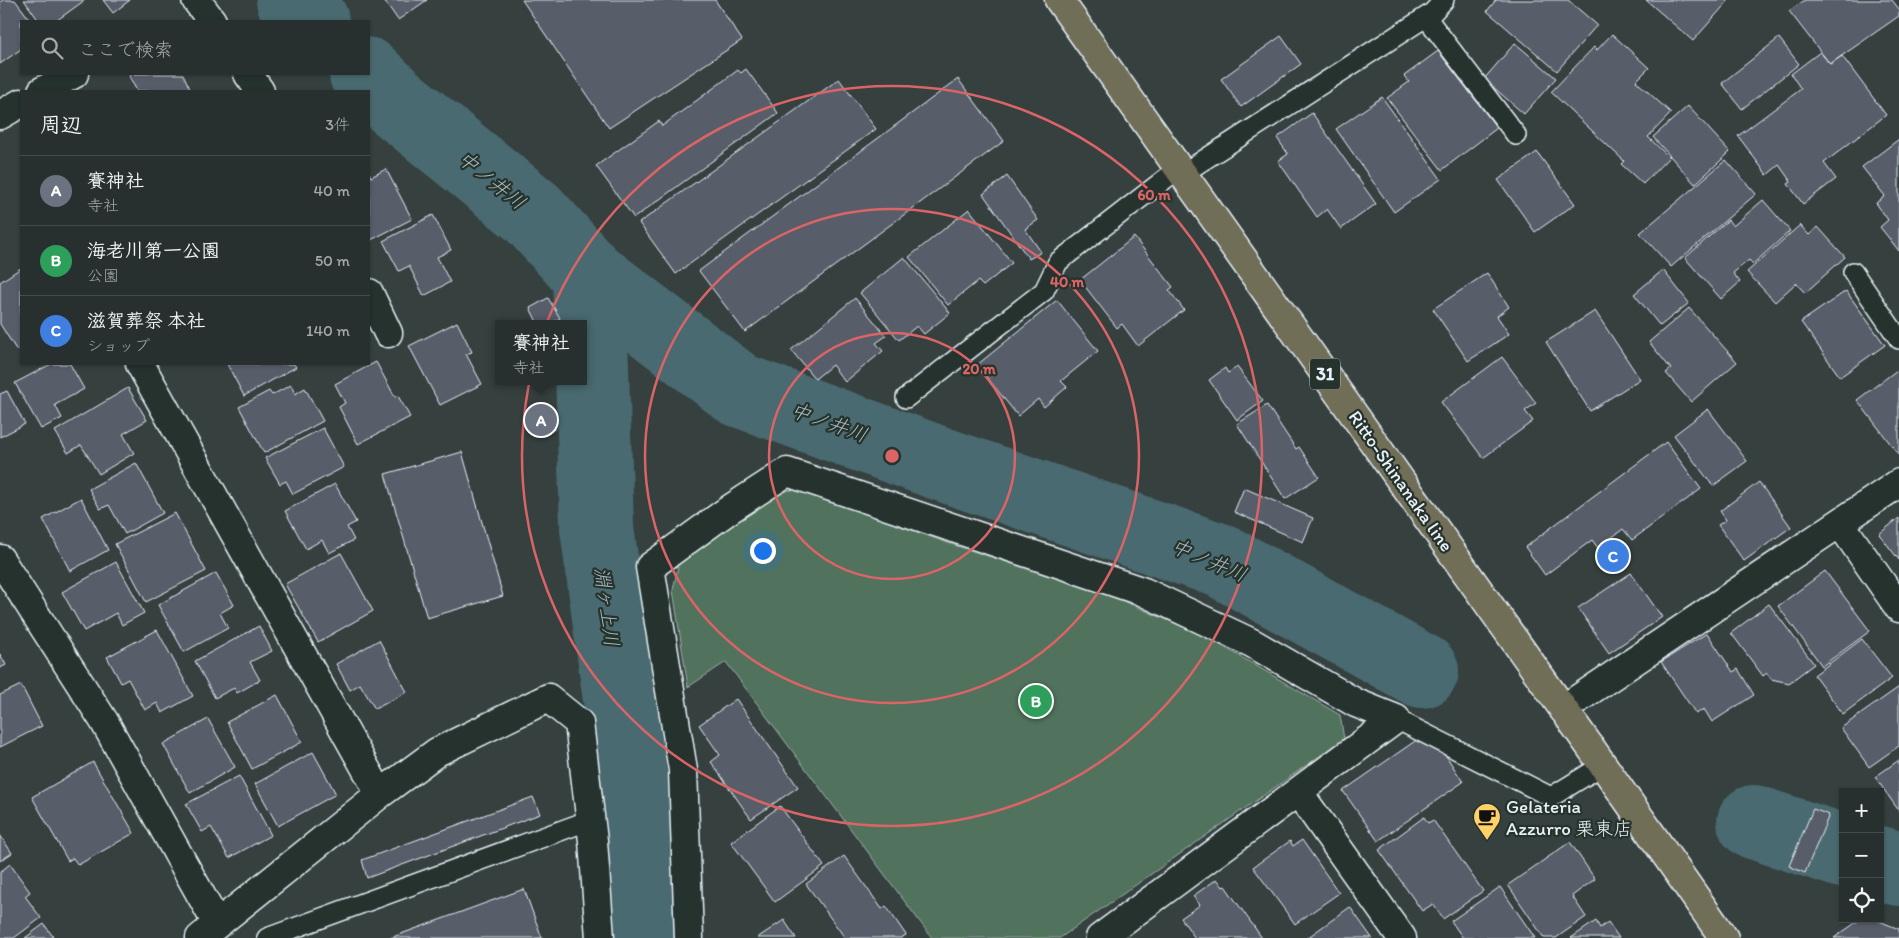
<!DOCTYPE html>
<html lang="ja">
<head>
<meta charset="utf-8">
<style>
	:root { --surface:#28302f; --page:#303837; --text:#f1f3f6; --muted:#a5a9aa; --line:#444b4b; --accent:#ffd166 }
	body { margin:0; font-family:Itim,"Klee One",sans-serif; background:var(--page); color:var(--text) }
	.controls { position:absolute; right:15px; bottom:15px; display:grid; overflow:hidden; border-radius:0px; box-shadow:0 1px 4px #0004 }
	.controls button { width:45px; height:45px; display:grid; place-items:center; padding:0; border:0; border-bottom:1px solid var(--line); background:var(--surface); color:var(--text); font:25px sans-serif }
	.you { position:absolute; left:762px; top:550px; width:18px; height:18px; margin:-12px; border:4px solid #fff; border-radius:50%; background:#1a73e8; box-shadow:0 0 0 8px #1a73e833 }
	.badge { display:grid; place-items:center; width:32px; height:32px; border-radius:50%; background:var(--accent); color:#fff; font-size:16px; font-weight:700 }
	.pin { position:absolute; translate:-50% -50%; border:2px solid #fff; box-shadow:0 1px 5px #0006 }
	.popup { position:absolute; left:495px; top:320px; width:92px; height:65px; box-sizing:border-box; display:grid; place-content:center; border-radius:0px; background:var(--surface); filter:drop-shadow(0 1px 4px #0005); font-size:16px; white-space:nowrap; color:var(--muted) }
	.popup b { font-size:19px; color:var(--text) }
	.popup::after { content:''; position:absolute; left:50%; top:100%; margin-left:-10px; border:10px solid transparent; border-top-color:var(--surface) }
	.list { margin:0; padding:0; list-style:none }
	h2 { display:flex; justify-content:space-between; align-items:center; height:65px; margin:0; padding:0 20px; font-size:21px }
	h2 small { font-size:16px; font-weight:400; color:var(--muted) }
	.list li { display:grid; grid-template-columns:32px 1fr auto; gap:15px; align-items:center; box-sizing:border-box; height:70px; padding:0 20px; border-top:1px solid var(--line) }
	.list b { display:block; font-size:19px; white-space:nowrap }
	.list p { margin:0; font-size:16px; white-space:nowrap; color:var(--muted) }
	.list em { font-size:16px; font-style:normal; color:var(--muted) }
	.icon { flex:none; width:28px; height:28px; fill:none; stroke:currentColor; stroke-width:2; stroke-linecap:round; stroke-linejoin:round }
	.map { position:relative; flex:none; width:1899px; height:938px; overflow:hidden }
	.search { position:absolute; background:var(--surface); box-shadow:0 1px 4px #0004; left:20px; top:20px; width:350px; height:55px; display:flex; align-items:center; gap:12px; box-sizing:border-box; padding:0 18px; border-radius:0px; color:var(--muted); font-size:19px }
	.panel { position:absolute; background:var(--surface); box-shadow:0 1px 4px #0004; left:20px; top:90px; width:350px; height:275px; border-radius:0px }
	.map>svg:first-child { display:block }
	.green { fill:#51725c; stroke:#9cb2aa }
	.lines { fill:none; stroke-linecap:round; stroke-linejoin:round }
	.river { stroke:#496b6f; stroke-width:74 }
	.building { fill:#585d6a; stroke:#e8f1f8 }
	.lane-casing { stroke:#e8f1f8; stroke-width:22 }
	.street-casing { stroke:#e8f1f8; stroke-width:31 }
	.primary-casing { stroke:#e8f1f8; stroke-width:31 }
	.lane { stroke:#26332d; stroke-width:19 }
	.street { stroke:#26332d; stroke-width:28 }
	.primary { stroke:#716e59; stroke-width:28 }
	.ring { fill:none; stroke:#db6466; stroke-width:2.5 }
	.labels { text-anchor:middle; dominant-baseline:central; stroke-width:4.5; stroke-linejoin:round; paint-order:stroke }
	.shield { fill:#26332d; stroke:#aeb8bb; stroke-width:1 }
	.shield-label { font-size:18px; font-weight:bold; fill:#e8f1f8 }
	.street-label { font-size:19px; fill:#e8f1f8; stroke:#26332d }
	.poi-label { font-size:19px; fill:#e8f1f8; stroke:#26332d; text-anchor:start }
	.water-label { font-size:20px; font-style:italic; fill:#a8bbc1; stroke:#26332d }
	.centre { fill:#db6466; stroke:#26332d; stroke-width:2.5 }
	.ring-label { font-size:15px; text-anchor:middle; font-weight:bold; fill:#db6466; stroke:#26332d; stroke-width:4.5; stroke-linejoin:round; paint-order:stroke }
</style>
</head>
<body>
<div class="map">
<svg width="1899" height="938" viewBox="0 0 1899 938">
	<rect width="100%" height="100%" fill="#35403f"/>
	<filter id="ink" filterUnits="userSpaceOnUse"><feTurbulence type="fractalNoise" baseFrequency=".02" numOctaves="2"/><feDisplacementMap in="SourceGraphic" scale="10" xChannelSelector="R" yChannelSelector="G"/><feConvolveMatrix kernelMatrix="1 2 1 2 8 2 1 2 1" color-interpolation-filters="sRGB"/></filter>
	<g filter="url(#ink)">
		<path class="green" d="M796,489L948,543L1116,598L1207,637L1340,715L1344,739L1060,938H932L726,662L688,687L673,590L679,562L778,493Z"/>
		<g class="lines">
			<path class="river" d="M293,0L312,21
				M366,74L392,99L533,213L589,275L739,390L936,462L1222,561L1422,671
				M589,275L597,528L632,789L639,938
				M1754,822L1843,851
				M1880,863L1899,869"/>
		</g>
		<path class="building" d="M3,0H15L31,21H21V49L0,64V2Z
			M24,0H85L56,21H39Z
			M103,0H130L113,13Z
			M384,0H427L398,20Z
			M522,0H715L742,40L609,128Z
			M1496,0H1568L1597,25L1557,71L1487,11Z
			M1646,0H1729L1693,41Z
			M1805,0H1892L1899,9V16L1830,64L1789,11Z
			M1612,34L1649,68L1636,81L1671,113L1648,137L1669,157L1643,184L1621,164L1624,161L1551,92L1594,47L1597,50Z
			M1281,36L1301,64L1241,107L1221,79Z
			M1779,38L1799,64L1742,109L1722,83Z
			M1515,43L1556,78L1524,114L1484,79Z
			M1438,51L1497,128L1442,170L1387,98L1409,82L1404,76Z
			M1820,52L1830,64L1842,56L1886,115L1824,163L1836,179L1803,204L1788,184L1791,182L1779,165L1767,175L1738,136L1801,89L1791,74Z
			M746,69L778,113L634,218L596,166L659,121L662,126L738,70L741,73Z
			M133,74H183L191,91H137L129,76Z
			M839,79L876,129L676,274L639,223Z
			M958,79L1004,141L745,332L699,271Z
			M1382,97L1441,179L1394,212L1336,129Z
			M1688,106L1730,152L1695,184L1653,137Z
			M1312,113L1376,204L1341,229L1327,209L1317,217L1278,161L1288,154L1277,138Z
			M1899,139V251L1880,227L1888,220L1876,203L1885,196L1862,167Z
			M1537,152L1575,204L1535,232L1498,180Z
			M1726,160L1756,194L1671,267L1640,233Z
			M386,169L412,219L369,241V173L371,177Z
			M1007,176L1038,220L1025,229L1041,252L1029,259L983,194Z
			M1763,200L1790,231L1753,264L1749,260L1733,273L1740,282L1721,299L1685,258L1728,220L1733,226Z
			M969,209L1012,263L983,286L978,281L948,305L909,257Z
			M433,215L451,250L437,257L450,282L424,296L409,266L399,271L383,241Z
			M1800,225L1809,235L1818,227L1845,257L1805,293L1796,283L1775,302L1747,272Z
			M1134,237L1173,287L1169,290L1184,310L1138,346L1122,324L1117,328L1080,280Z
			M904,257L950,313L924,334L917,326L899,340L860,293Z
			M21,268V348L17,351L0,324V282Z
			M1663,270L1689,303L1660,326L1634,294Z
			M1487,273L1509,307L1497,316L1509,334L1468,361L1433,309Z
			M1846,291L1885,345L1840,377L1801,322Z
			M548,298L560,318L550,324H538L530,308Z
			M855,298L886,336L876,343L883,351L845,382L832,365L815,379L791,350Z
			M1057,300L1098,351L1061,381L1067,387L1044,407L1038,399L1018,416L977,365Z
			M1689,308L1737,362L1691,402L1666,373L1671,369L1649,342Z
			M1595,311L1640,379L1590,411L1546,342Z
			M457,322L472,352L466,354L482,384L440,405L409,346Z
			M1502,357L1536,403L1525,411L1533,421L1483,458L1441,402Z
			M376,362L395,397L398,396L410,417L358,444L339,407L345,403L335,384Z
			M51,364H70L84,389L55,405L62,418L41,429L15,383Z
			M227,364H294L296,367L244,396Z
			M1237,367L1263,401L1237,420L1209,380L1225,368L1228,373Z
			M1897,370L1899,372V455L1857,400Z
			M291,385L295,394L305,388L323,421L264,453L239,407L269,391L272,395Z
			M128,388L147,420L123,434L134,453L99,474L81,445L68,453L55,431Z
			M7,391L25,424L0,437V394Z
			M1267,405L1296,449L1299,447L1319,477L1285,499L1237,424Z
			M547,406L555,429L536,435L528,412Z
			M1708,409L1747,461L1713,486L1674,435Z
			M323,428L344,467L293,494L286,481L280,484L265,458Z
			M1666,442L1701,489L1632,540L1623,529L1598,548L1592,540L1545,575L1525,547Z
			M462,452L503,596L427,618L385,474Z
			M136,463L163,513L125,534L109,505L100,509L89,489Z
			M1759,482L1791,527L1744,561L1718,525L1726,520L1720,511Z
			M335,484L356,522L347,527L354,540L329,553L322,540L306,549L285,511Z
			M1244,488L1313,518L1303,542L1234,512Z
			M81,498L108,550L70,571L43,519Z
			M175,513L206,571L146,602L115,544Z
			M1899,518V560L1879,534Z
			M341,553L373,611L318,642L285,584Z
			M116,562L144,613L122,625L116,613L84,631L62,592Z
			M1825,571L1870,631L1822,666L1778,606Z
			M216,573L234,605L220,613L228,628L184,652L158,605Z
			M1631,573L1662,617L1609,653L1578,608Z
			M1769,604L1814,664L1789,683L1771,679L1767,673L1763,676L1731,633Z
			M259,626L272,651L250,662L260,680L237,693L234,688L215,698L195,661Z
			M157,630L193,696L162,713L157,703L145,710L128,679L121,683L107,657Z
			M1707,633L1733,672L1738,669L1754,695L1712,722L1704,709L1696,714L1661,662Z
			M1862,639L1892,678L1843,714L1814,675Z
			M379,640L407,692L375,709L360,684L350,690L336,664Z
			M0,654L6,665L0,668Z
			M21,685L42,726L0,747V695Z
			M1899,687V746L1869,767L1841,728Z
			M277,695L302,742L252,769L227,722Z
			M736,699L798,787L751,819L711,762L720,755L699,725Z
			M208,719L235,767L190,793L163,744Z
			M1418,739L1443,751L1463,782L1378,841L1343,791Z
			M313,752L336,794L278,826L255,784Z
			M1899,760V811L1875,777Z
			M93,762L134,833L78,865L73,858L68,861L32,797Z
			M239,776L271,835L229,858L211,827L202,832L186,804Z
			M533,797L540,814L367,878L362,860Z
			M780,806L824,866L775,902L731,842Z
			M1813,809L1829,815L1805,873L1789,866Z
			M1424,817L1428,823L1433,820L1483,891L1443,919L1433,904L1422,911L1379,850Z
			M0,835L12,853L0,861Z
			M1302,840L1339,893L1295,924L1253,867L1290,841L1293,846Z
			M1570,842L1595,879L1572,896L1586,917L1556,938H1544L1508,885Z
			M844,856L882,909L886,906L906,935L901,938H845L806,884Z
			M10,864L30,892L25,896L41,918L14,938H0V872Z
			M1217,879L1223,887L1225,886L1262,938H1195L1181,918L1200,905L1193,896Z
			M1500,887L1535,938H1463L1451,921Z
			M524,889L542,938H390Z
			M1350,907L1372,938H1307Z
			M1861,919H1874L1899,929V938H1834Z
			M784,920L796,938H757Z
			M1596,921L1600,928L1608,922L1619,938H1571Z
			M44,924L54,938H25Z"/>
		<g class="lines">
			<defs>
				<path id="lane" d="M1426,17L1516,135
					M1182,174L1432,13L1444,0
					M1853,272L1899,339
					M906,398L1044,291L1058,262L1178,169
					M1396,719L1551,797L1603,765
					M267,938L590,820"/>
				<path id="street" d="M196,0L212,21
					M248,74L260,91
					M42,91L74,74
					M0,115L21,103
					M369,293L388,333
					M140,364L380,794
					M1840,523L1899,608
					M0,559L104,721L217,924
					M1563,709L1899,483
					M1299,793L1402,938
					M200,938L380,794L437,752L548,698L579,723L593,841L600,938
					M689,938L683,770L650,567L730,509L787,472L1144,592L1252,643L1356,703L1396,719L1100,938"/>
				<path id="primary" d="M1059,0L1591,748L1724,938"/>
			</defs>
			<use href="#lane" class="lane-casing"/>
			<use href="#street" class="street-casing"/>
			<use href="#primary" class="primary-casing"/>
			<use href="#lane" class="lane"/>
			<use href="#street" class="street"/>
			<use href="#primary" class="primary"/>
		</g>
	</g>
	<g class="ring">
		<circle cx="892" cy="456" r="123"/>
		<circle cx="892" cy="456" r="247"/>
		<circle cx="892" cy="456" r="370"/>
	</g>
	<defs>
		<symbol id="cafe-pin" viewBox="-11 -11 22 30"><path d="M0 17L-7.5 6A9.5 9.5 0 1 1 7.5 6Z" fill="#ffd166" stroke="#26332d"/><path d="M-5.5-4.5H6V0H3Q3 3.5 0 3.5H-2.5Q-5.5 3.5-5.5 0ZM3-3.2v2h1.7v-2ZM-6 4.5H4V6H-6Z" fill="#111"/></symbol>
	</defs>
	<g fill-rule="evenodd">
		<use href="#cafe-pin" x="1471" y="801" width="32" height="43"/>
	</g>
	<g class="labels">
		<rect class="shield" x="1310" y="358.5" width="30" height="31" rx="4"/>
		<g class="shield-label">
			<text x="1325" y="374">31</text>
		</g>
		<g class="street-label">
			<text transform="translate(1401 481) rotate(55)">Ritto-Shinanaka line</text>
		</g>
		<g class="poi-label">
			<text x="1506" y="806">Gelateria<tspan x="1506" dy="22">Azzurro 栗東店</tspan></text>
		</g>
		<g class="water-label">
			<text transform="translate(492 180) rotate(39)">中ノ井川</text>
			<text transform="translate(829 422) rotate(20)">中ノ井川</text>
			<text transform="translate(1209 560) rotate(23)">中ノ井川</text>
			<text transform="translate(607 607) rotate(82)">淵ヶ上川</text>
		</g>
	</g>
	<circle cx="892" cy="456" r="8" class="centre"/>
	<g class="ring-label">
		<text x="1154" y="200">60 m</text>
		<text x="1067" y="287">40 m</text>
		<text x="979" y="374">20 m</text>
	</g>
</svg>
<div class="controls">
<button>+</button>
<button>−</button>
<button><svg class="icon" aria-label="locate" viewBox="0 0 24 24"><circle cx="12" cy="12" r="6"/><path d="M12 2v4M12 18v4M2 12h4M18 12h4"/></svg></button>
</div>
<div class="you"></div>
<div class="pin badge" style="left:541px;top:420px;background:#6b7280">A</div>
<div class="popup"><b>賽神社</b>寺社</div>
<div class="pin badge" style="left:1036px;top:701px;background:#2e9e5b">B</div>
<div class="pin badge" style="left:1613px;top:556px;background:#3f7fe0">C</div>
<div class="search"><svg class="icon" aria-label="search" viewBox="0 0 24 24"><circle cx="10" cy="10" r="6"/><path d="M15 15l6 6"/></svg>ここで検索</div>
<section class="panel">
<h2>周辺<small>3件</small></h2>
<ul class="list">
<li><span class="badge" style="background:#6b7280">A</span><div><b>賽神社</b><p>寺社</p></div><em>40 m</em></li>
<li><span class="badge" style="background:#2e9e5b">B</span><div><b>海老川第一公園</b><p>公園</p></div><em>50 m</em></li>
<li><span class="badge" style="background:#3f7fe0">C</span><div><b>滋賀葬祭 本社</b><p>ショップ</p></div><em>140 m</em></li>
</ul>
</section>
</div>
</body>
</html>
